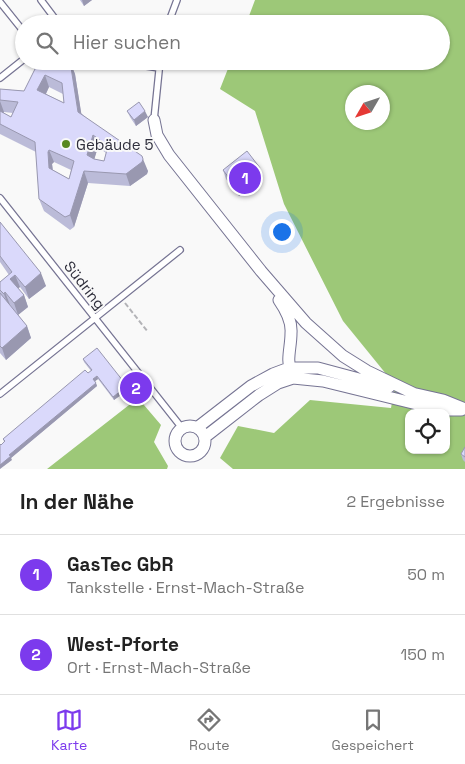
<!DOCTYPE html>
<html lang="de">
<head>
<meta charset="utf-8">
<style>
	:root { --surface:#fff; --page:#f2f2f2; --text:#222; --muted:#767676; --line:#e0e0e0; --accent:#7c3aed }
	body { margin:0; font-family:"Space Grotesk",sans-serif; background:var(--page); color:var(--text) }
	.controls { position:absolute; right:15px; bottom:15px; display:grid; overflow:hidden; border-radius:10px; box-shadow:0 1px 4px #0004 }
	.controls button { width:45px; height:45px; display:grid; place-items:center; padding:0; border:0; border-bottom:1px solid var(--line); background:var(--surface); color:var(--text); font:25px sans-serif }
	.compass { position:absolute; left:345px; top:85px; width:45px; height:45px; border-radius:50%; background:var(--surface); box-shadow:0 1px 4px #0004; rotate:231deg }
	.you { position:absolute; left:281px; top:231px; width:18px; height:18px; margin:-12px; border:4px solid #fff; border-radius:50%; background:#1a73e8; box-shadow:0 0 0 8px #1a73e833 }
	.badge { display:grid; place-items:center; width:32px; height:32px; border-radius:50%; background:var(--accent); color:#fff; font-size:16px; font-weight:700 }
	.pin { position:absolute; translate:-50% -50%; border:2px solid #fff; box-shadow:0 1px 5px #0006 }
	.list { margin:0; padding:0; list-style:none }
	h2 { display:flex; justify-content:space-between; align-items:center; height:65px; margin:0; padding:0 20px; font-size:21px }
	h2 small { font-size:16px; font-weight:400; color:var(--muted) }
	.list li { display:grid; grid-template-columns:32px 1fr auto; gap:15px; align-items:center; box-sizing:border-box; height:80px; padding:0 20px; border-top:1px solid var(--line) }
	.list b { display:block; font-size:19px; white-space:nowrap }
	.list p { margin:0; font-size:16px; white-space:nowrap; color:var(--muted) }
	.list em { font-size:16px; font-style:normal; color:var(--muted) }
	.icon { flex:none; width:28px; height:28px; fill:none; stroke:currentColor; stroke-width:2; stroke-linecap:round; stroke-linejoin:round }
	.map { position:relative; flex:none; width:465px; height:469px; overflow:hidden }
	.search { position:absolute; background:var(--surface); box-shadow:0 1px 4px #0004; left:15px; right:15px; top:15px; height:55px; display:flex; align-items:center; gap:12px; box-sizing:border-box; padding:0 18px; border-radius:28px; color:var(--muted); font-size:19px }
	.sheet { height:225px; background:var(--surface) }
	nav { display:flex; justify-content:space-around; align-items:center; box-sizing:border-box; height:70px; border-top:1px solid var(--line); background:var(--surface); font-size:14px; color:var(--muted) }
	nav a { display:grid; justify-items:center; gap:2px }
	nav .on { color:var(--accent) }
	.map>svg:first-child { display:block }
	.forest { fill:#9dc878; fill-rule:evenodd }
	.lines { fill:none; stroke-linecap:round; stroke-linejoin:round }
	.lane-casing { stroke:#767493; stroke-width:8 }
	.street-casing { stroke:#767493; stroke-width:13 }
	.path { stroke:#b3b3b7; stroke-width:2; stroke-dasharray:5 2.5; stroke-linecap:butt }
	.lane { stroke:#fff; stroke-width:5.5 }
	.street { stroke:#fff; stroke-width:11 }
	.wall { fill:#bbbbd8; fill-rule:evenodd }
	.shaded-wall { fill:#9998b0 }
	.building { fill:#dad9fb; stroke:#9998b0; fill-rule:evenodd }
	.poi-dot { fill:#59891e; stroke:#f9f9f9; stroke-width:2 }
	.labels { text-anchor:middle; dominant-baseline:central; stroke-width:4; stroke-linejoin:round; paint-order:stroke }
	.poi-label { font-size:15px; fill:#2f2f3c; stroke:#f9f9f9; text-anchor:start }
	.street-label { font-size:15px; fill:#2f2f3c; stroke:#f9f9f9 }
</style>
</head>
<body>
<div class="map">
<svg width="465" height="469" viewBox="0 0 465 469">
	<rect width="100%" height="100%" fill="#f9f9f9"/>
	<path class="forest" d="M255,0H465V469H233L220,458L238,426L274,433L310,400L391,408L395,385L343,321L284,204L255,111L220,89L231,61H441V24H246ZM352,92H382V122H352ZM409,413H446V450H409Z
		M138,398L161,425L154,442L168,466L167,469H47Z"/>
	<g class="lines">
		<defs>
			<path id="lane" d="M41,0L59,24
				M0,2L24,32
				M168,24L177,0
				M115,61L159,68
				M0,78L24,59
				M154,120L160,61
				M0,198L182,428
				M0,394L180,250"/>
			<path id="street" d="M154,120L157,135L169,155L261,271L306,323L343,356L367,371L417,395
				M279,300C286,310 292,321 291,333C291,348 286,359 291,373
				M412,393L443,400L465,409
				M175 441a15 15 0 1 1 30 0a15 15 0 1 1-30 0Z
				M198,427L251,386L273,374L289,368H318L389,387
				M205,437L259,395L278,383L293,378L323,381L441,410H461"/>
		</defs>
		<use href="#lane" class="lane-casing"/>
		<use href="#street" class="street-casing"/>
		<path class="path" d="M125,303L148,332"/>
		<use href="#lane" class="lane"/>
		<use href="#street" class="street"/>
	</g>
	<path class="wall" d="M80,0H92L84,6Z
		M39,61L70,62L75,74L81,113L148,171L147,174L130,186L88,183L74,227L70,230L44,211L39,199L36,152L0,134V89L24,91ZM49,87L63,94L64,103L46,94ZM4,112L13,113L11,117L4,113ZM98,147L106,153L104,161L94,159ZM54,162L71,170L69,179L53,170L52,164Z
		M127,111L148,117L136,126L130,117Z
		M223,170L263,178L239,196L226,179Z
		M0,222L46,286L29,299L20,287L18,288L24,295L28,307L18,315L27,326L31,338L6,360L0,353V282L9,275L0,262Z
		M83,359L127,386L128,390L114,400L98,379L95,381L97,386L11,458L12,460L1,445L4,442L3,439L91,371L84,362Z
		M465,447V462L463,460L461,454Z"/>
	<path class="shaded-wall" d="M82,0H92L84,6Z
		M70,62L75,74L83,124L78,112Z
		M45,75L49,87L42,102L37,90Z
		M0,101L4,112L0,121Z
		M145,111L148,117L136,126L134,120Z
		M93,135L98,147L92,167L87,155Z
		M49,150L54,162L52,164L54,181L49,168L48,152Z
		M143,159L148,171L147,174L130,186L126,174Z
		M260,168L263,178L239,196L236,187Z
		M84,171L88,183L74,227L70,215Z
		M41,273L46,286L29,299L25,287Z
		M15,275L20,287L15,291L10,279Z
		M5,292L10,305L8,306L4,294Z
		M24,295L28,307L18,315L14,303Z
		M27,326L31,338L6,360L2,348Z
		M97,376L98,379L94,382L93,379Z
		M96,383L97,386L11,458L12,460L0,469V465L9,455Z
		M127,386L128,390L114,400L113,397Z
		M140,386L141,389L137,393L136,390Z"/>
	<path class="building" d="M39,61H70L78,112L142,156L143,159L142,162L126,174L84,171L70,215L65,217L39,199L35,142L0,124V111L11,117L18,102L0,100V89L24,91ZM45,75L62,83L64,103L37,90ZM93,135L108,146L104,161L94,159L87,155ZM49,150L74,161L69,179L49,168L48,152Z
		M139,102L145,111L134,120L127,111Z
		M247,151L260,168L236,187L223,170Z
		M0,222L41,273L25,287L15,275L10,279L24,295L14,303L5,292L4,294L0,290V282L12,272L0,256Z
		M0,293L27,326L2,348L0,346Z
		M97,348L127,386L113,397L97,376L93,379L96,383L9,455L11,456L0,465V444L1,445L5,441L3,439L85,370L88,373L92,370L83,359Z
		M134,380L140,386L136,390L130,383Z
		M465,447V457L461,454Z"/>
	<circle class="poi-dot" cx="66" cy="144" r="5"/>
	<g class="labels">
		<g class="poi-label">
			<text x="76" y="144">Gebäude 5</text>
		</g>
		<g class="street-label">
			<text transform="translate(85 285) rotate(52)">Südring</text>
		</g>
	</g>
</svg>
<div class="controls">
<button><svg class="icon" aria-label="locate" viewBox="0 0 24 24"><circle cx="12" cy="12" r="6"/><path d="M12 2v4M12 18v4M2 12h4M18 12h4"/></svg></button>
</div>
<svg class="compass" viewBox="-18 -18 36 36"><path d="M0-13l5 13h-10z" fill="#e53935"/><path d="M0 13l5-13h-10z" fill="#767676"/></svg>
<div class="you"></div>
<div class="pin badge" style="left:245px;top:178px">1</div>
<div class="pin badge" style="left:136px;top:388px">2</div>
<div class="search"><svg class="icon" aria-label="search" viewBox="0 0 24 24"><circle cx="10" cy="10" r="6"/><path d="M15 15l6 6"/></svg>Hier suchen</div>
</div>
<section class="sheet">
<h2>In der Nähe<small>2 Ergebnisse</small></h2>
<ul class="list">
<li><span class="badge">1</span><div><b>GasTec GbR</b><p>Tankstelle · Ernst-Mach-Straße</p></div><em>50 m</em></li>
<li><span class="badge">2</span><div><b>West-Pforte</b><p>Ort · Ernst-Mach-Straße</p></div><em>150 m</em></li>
</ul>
</section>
<nav>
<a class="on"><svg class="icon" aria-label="map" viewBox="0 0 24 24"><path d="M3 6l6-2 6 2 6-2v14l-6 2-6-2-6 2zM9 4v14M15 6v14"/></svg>Karte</a>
<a><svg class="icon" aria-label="directions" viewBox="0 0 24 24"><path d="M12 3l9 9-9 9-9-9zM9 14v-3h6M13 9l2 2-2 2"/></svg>Route</a>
<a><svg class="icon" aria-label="saved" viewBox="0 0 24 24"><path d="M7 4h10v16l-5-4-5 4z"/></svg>Gespeichert</a>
</nav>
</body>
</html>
